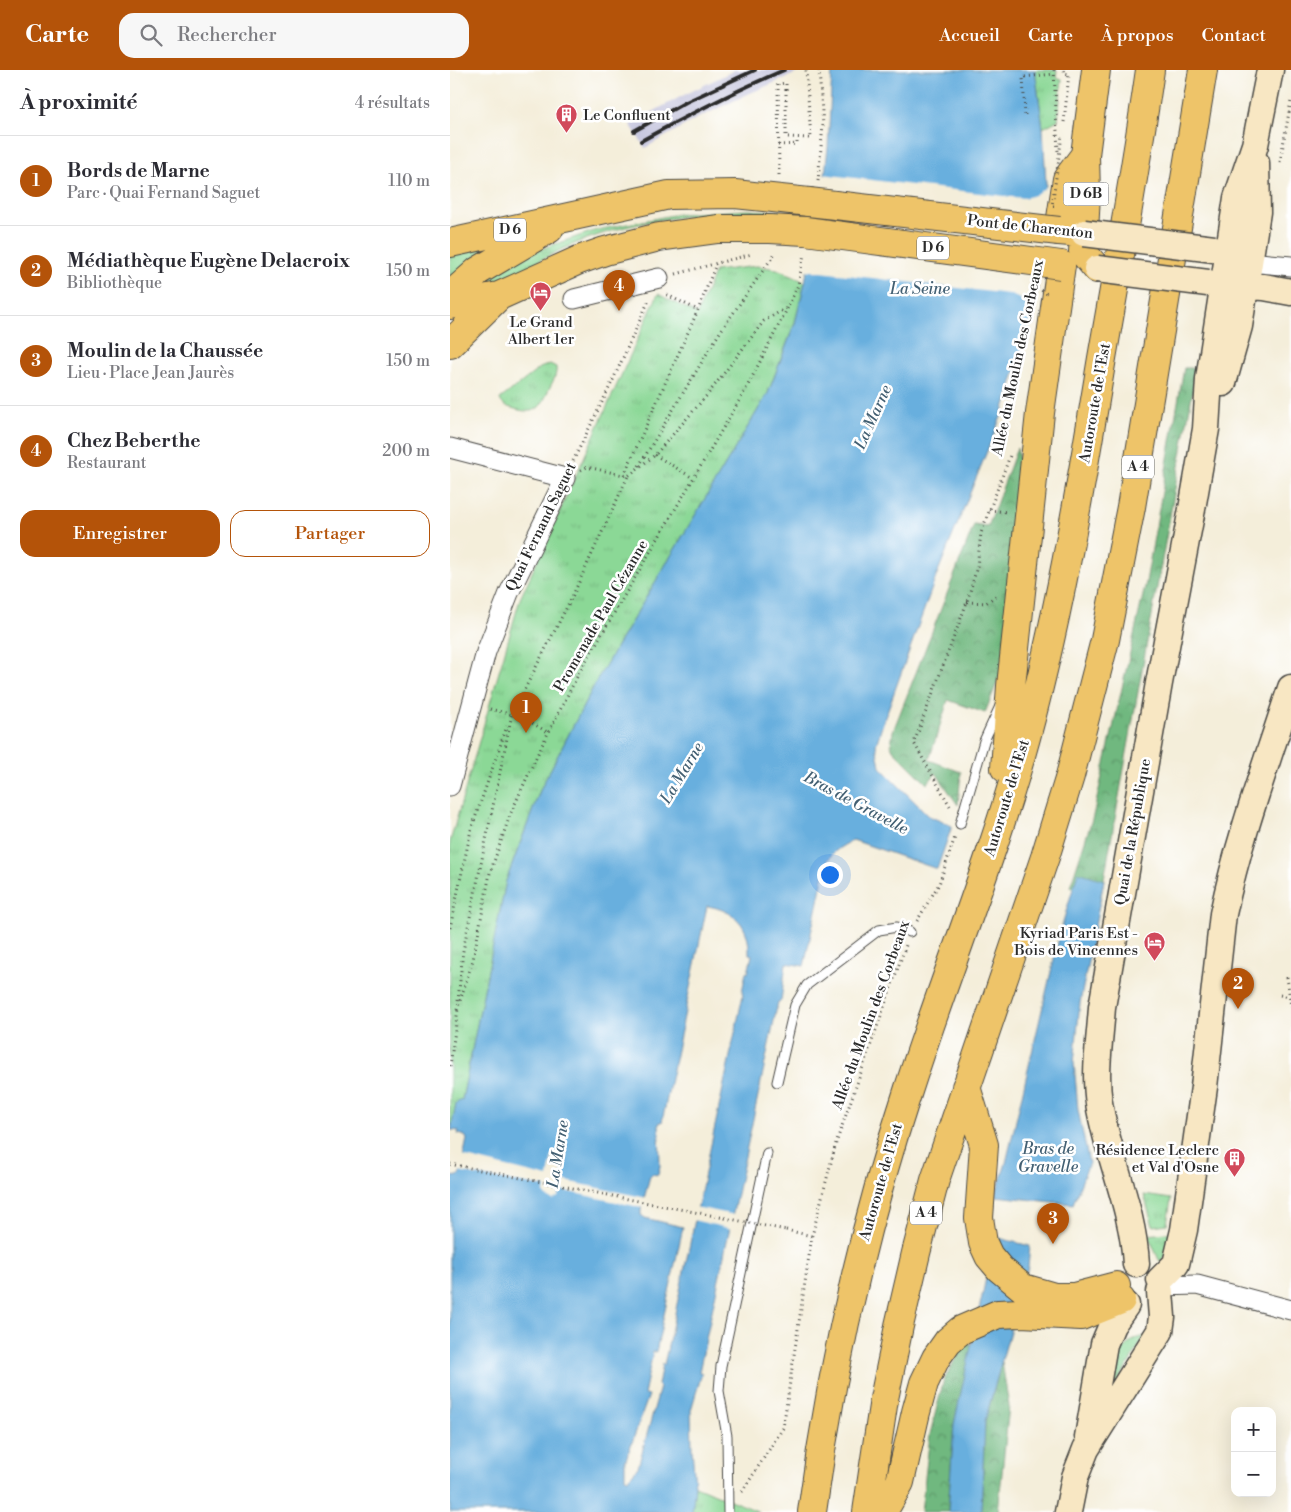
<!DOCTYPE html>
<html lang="fr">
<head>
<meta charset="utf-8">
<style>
	:root { --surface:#fff; --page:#f7f7f7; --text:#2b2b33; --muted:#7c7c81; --line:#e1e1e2; --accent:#b45309 }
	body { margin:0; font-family:"Libre Bodoni",serif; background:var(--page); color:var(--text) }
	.controls { position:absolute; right:15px; bottom:15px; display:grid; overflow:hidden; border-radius:10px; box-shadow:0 5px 20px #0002 }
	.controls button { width:45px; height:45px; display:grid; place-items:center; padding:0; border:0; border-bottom:1px solid var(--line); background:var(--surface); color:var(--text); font:25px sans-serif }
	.you { position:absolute; left:379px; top:804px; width:18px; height:18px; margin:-12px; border:4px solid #fff; border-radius:50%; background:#1a73e8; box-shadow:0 0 0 8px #1a73e833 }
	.badge { display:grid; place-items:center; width:32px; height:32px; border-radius:50%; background:var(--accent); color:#fff; font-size:16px; font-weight:700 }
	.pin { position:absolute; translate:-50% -41px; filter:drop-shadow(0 1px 2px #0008) }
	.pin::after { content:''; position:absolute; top:26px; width:18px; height:15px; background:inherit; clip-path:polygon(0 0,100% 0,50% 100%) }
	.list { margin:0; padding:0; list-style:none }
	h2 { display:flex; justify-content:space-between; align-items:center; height:65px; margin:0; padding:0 20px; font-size:21px }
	h2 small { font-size:16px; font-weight:400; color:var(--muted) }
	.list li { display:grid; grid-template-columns:32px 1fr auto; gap:15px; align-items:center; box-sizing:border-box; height:90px; padding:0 20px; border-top:1px solid var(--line) }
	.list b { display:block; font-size:19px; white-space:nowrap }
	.list p { margin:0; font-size:16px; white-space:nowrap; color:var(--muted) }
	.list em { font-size:16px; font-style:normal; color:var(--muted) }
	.actions { display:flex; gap:10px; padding:15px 20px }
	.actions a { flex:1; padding:11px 0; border:1px solid var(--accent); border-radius:15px; text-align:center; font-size:18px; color:var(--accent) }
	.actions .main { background:var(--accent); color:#fff }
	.icon { flex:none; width:28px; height:28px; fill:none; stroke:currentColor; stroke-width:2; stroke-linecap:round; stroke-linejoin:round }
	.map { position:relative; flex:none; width:841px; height:1442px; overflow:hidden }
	header { display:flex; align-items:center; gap:30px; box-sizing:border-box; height:70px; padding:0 25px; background:var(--accent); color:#fff }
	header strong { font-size:24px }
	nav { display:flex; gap:28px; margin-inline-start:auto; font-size:18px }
	.search { width:350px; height:45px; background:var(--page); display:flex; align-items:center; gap:12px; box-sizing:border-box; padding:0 18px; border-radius:15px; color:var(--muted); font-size:19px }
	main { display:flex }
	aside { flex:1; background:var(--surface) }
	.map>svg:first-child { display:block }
	.railway { fill:#c2c2dc }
	.grass { fill:url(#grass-tufts); stroke:#5b8260 }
	.forest { fill:url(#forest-crowns); stroke:#4e7255 }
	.water { fill:#67afde; stroke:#496d84; fill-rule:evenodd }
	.pier { fill:#f4eeda }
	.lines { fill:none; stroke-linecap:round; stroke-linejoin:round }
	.lane-casing { stroke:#494845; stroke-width:11 }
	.street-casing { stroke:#494845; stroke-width:21 }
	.secondary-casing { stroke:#494845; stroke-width:29 }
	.primary-casing { stroke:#494845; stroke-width:30 }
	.highway-casing { stroke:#494845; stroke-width:30 }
	.path { stroke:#494845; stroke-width:3; stroke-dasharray:1 4; stroke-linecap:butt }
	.lane { stroke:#fff; stroke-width:9 }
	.street { stroke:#fff; stroke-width:19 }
	.secondary { stroke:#f8e7c3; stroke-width:26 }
	.primary { stroke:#eec469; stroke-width:28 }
	.highway { stroke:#eec469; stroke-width:28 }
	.rail { stroke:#2b2b2b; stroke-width:4 }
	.secondary-bridge-casing { stroke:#494845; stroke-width:29; stroke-linecap:butt }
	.primary-bridge-casing { stroke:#494845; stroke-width:30; stroke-linecap:butt }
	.path-bridge { stroke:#494845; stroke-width:3; stroke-dasharray:1 4; stroke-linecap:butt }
	.secondary-bridge { stroke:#f8e7c3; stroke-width:26 }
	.primary-bridge { stroke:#eec469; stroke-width:28 }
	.labels { text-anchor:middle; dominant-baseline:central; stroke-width:5; stroke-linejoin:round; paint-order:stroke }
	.shield { fill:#fff; stroke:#6b6b6b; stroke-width:1 }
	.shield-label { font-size:14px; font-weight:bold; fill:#2b2b2b }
	.poi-label { font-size:15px; fill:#2b2b2b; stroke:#fff; text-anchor:end }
	.street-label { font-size:15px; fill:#2b2b2b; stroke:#fff }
	.water-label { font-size:16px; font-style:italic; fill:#436073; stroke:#fff }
</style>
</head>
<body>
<header>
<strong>Carte</strong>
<div class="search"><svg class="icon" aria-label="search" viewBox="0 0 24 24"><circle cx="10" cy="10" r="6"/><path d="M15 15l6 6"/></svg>Rechercher</div>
<nav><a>Accueil</a><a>Carte</a><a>À propos</a><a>Contact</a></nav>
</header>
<main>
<aside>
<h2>À proximité<small>4 résultats</small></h2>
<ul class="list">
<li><span class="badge">1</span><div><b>Bords de Marne</b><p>Parc · Quai Fernand Saguet</p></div><em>110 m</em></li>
<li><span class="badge">2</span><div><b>Médiathèque Eugène Delacroix</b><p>Bibliothèque</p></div><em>150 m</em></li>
<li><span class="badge">3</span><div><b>Moulin de la Chaussée</b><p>Lieu · Place Jean Jaurès</p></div><em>150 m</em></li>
<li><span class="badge">4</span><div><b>Chez Beberthe</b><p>Restaurant</p></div><em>200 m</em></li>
</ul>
<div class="actions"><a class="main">Enregistrer</a><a>Partager</a></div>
</aside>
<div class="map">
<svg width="841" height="1442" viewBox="0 0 841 1442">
	<defs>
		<pattern id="grass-tufts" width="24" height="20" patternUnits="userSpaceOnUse" patternTransform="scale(1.25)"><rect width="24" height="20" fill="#8bd896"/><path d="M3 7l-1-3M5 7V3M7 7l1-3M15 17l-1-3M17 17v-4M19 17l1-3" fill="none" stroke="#78ba81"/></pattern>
		<pattern id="forest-crowns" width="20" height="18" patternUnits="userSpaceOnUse" patternTransform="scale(1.25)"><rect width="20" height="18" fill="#70b87f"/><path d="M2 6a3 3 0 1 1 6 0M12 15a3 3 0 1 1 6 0" fill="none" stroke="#5c9668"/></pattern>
	</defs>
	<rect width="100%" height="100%" fill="#fff"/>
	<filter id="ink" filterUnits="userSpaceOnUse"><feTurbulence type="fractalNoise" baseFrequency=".02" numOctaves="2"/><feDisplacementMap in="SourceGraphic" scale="10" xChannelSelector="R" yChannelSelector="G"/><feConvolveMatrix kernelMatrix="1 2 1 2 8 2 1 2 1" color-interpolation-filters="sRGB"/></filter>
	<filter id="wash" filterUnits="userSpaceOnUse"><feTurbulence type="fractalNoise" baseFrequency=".0096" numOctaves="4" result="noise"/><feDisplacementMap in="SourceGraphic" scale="20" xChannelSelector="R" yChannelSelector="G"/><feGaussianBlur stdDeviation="1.12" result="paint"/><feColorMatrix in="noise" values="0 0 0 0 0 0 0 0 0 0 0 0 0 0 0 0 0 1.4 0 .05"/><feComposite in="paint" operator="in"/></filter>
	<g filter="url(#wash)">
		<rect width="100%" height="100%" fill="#f4eeda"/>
		<path class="railway" d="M285,0H354L298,24L246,49L195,78L180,54L232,26Z"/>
		<path class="grass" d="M585,0H607L606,7L612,9L608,50L593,58Z
			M298,140L332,142V145C262,140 190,147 124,174C93,187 63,207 30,217L48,200L82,182L147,160L228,144Z
			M97,155L0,210V182Z
			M307,196L327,199L355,212L345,252L318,323L148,608L91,718L56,811L12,1030L6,1034L2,1055H0V772L70,529L208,224L247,244L265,201Z
			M100,294L106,297C107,305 103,311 99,319C91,338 87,345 65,339C58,337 52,336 50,329L90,298Z
			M694,1125L721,1129L717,1154L703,1156Z
			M724,1162L713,1192L709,1190L698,1165Z
			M695,1266L656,1332L660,1282L670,1281L684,1269Z
			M245,1416L310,1442H242Z"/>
		<path class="forest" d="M734,298H744V314L650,831L620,817L643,746L696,512Z
			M567,378L571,399L553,598L535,643L498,630L479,690L511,702L508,735L486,703L477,714L443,680L441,675L443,661L524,455L538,457Z
			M516,1271L522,1275L504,1354L498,1442H471L480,1364L494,1309Z
			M552,1292L559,1336L548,1442H531L535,1351Z"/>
		<path class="water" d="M382,0H585L593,58L596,114L583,243L553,342L487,504L433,653L426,675L430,697L479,746L502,756L487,799L403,770C391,777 382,781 376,794L354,896L336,893L331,931L328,932L249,1302L252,1303L241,1340L242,1378L245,1416L242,1442H0V1107L8,1106L10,1103L17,1069L15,1066L8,1064L9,1061L1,1060L6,1033L12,1030L56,811L91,718L148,608L318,323L345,253L355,212L375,104L378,77ZM257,836C284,840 300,855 299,884L302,885L298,903L296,902L292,922L293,925L214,1295L212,1294L208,1315L210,1317L188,1397L178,1409L175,1408V1392L199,1325L194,1324L203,1282H206L233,1157L195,1148L191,1145V1140L200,1106L202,1104L208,1105L210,1096L209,1053L212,1052Z
			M628,802L654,810L630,933L624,993L628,1040L639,1093L623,1134L545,1126L556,1093L612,855Z
			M545,1167L580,1176L578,1197L535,1351L531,1442H498L504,1354Z"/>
		<path class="pier" d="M372,104L562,127L575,128L587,124L598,115L584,248L579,237L570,229L559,224L354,200Z
			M106,1083L111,1084L114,1088L111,1110L197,1128L194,1138L110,1120L108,1127L103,1130L97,1127L94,1123L95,1117L8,1102L12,1086L98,1107L102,1085Z
			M245,1137L285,1145L282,1159L243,1150Z"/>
	</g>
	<g filter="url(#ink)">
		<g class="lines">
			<defs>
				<path id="lane" d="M510,754L534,671L550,636
					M327,1012L345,935L357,915L429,860L447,857L460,862
					M278,1442L277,1366L269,1321L271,1296L317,1083"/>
				<path id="street" d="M799,192L841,196
					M124,229L209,208
					M0,378L115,408L59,523L36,582L0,716
					M711,1216L747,1215L841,1240"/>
				<path id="secondary" d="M777,215L814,217L841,222
					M773,313L789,256L807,142L806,93
					M686,1194C683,1138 658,1087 649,1033C644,1002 650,969 652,937L709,613L742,439L756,359L759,309L787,128L805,75L820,0
					M710,1210L726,1194L734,1160L754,1017L773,844C789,767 817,692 841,618
					M638,1367L654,1274L662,1255L676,1235
					M618,1442L625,1407L636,1379L710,1261L712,1247L710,1222"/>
				<path id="primary" d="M646,0L635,85L636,124L633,182L647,199
					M632,163L609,161L617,109L635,85
					M0,173L219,125L285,124L359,132
					M0,226L28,201L99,159
					M0,235L49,226L129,190L155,181L209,167L268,159H320L355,161
					M0,274L49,226"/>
				<path id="highway" d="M555,698L561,616L590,343L611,195
					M516,1017L534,1075L529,1148L533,1173L539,1186L550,1199L573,1218L604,1227H624L666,1216
					M362,1442C381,1299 413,1158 458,1021C494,909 538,801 570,689C607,559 629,427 651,294C668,196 686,98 700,0
					M417,1442L434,1329L449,1256L466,1183L485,1110L595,787L620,706L655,570L681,437L753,0
					M433,1442L450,1412L466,1342L474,1313L486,1288L498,1271L511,1260L548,1244L571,1243L631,1246L671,1230"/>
			</defs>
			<use href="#lane" class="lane-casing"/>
			<use href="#street" class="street-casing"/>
			<use href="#secondary" class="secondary-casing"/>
			<use href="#primary" class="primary-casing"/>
			<use href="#highway" class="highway-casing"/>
			<path class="path" d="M604,0L608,82
				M575,45L573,7L604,4
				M614,52L619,4L614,3V0
				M328,75L347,74V68
				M830,92L841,31
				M329,105L328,14L336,13V67L361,68L356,0
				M368,111L373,55L369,0
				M226,204L302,184
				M217,225L248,240
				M205,385L243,408
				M123,391L163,310L199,230
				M189,396L270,262L326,182
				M131,400L137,397L178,406L205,385L258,324L314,251L338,237L348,215L354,184
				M174,405L248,240L266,194
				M539,440L558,442
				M517,532L536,533L547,525
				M40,639L72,647L99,663
				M500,736L464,673L517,532L527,497L531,463L561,383
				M467,851L489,814L505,767
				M0,858L21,760L57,656
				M837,907L841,937
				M830,925L840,927
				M8,931L13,881L62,644L123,525L178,406
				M7,940L23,890L40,803L60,745L89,681L130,601L296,319L338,237
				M0,996L8,939
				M336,1160L362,1166
				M292,1422L333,1358L362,1166L386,1073L456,875"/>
			<use href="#lane" class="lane"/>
			<use href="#street" class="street"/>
			<use href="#secondary" class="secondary"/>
			<use href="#primary" class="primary"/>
			<use href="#highway" class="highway"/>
			<path class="rail" d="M184,61L236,32L305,0
				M191,71C238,45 285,21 334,0"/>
			<defs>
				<path id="secondary-bridge" d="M634,163L764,179
					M647,199L758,213"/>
				<path id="primary-bridge" d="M359,132L609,161
					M355,161L611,195"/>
			</defs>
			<use href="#secondary-bridge" class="secondary-bridge-casing"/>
			<use href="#primary-bridge" class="primary-bridge-casing"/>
			<path class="path-bridge" d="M604,136H602L612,65
				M583,215L597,224
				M0,1094L336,1160"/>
			<use href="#secondary-bridge" class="secondary-bridge"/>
			<use href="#primary-bridge" class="primary-bridge"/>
		</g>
	</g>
	<defs>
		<symbol id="building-pin" viewBox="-11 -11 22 30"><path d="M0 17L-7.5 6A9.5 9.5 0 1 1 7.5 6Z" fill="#d1495b" stroke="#fff"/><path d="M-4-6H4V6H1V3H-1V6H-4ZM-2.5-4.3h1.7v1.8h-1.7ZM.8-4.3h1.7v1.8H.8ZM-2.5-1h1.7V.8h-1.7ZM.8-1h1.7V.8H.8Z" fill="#fff"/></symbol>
		<symbol id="hotel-pin" viewBox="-11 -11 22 30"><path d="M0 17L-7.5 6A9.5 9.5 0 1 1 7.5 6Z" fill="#d1495b" stroke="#fff"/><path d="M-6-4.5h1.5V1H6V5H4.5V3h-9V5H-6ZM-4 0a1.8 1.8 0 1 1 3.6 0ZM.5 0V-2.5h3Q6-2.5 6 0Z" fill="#fff"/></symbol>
	</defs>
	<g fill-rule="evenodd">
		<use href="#building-pin" x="104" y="32" width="25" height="34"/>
		<use href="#hotel-pin" x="78" y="210" width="25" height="34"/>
		<use href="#hotel-pin" x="692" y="860" width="25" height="34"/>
		<use href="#building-pin" x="772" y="1076" width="25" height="34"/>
	</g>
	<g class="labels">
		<g class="shield">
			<rect x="613.5" y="112.5" width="45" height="23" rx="4"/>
			<rect x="44" y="148.5" width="32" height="23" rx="4"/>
			<rect x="467" y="166.5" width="32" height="23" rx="4"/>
			<rect x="672" y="385.5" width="32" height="23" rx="4"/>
			<rect x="460" y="1131.5" width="32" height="23" rx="4"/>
		</g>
		<g class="shield-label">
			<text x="636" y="124">D 6B</text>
			<text x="60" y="160">D 6</text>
			<text x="483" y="178">D 6</text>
			<text x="688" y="397">A 4</text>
			<text x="476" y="1143">A 4</text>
		</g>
		<g class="poi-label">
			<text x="133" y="45" text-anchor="start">Le Confluent</text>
			<text x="91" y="252" text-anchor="middle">Le Grand<tspan x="91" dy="17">Albert 1er</tspan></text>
			<text x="688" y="863">Kyriad Paris Est -<tspan x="688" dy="17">Bois de Vincennes</tspan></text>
			<text x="769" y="1080">Résidence Leclerc<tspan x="769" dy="17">et Val d'Osne</tspan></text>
		</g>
		<g class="street-label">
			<text transform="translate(580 157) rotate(6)">Pont de Charenton</text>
			<text transform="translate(568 288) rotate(-78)">Allée du Moulin des Corbeaux</text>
			<text transform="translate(645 333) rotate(-80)">Autoroute de l’Est</text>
			<text transform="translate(91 457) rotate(-64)">Quai Fernand Saguet</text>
			<text transform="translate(151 546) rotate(-60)">Promenade Paul Cézanne</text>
			<text transform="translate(557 728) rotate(-73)">Autoroute de l’Est</text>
			<text transform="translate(683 762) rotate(-80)">Quai de la République</text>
			<text transform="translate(421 945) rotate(-70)">Allée du Moulin des Corbeaux</text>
			<text transform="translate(431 1112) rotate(-74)">Autoroute de l’Est</text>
		</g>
		<g class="water-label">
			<text x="470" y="219">La Seine</text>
			<text transform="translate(423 347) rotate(-66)">La Marne</text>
			<text transform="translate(232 703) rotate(-59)">La Marne</text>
			<text transform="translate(406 733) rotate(28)">Bras de Gravelle</text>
			<text x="598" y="1079">Bras de<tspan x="598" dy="18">Gravelle</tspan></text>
			<text transform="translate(108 1084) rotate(-81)">La Marne</text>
		</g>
	</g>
</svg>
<div class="controls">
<button>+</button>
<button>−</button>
</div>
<div class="you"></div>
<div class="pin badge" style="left:76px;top:663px">1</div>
<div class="pin badge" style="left:788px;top:939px">2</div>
<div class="pin badge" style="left:603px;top:1174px">3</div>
<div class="pin badge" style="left:169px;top:241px">4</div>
</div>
</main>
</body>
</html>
